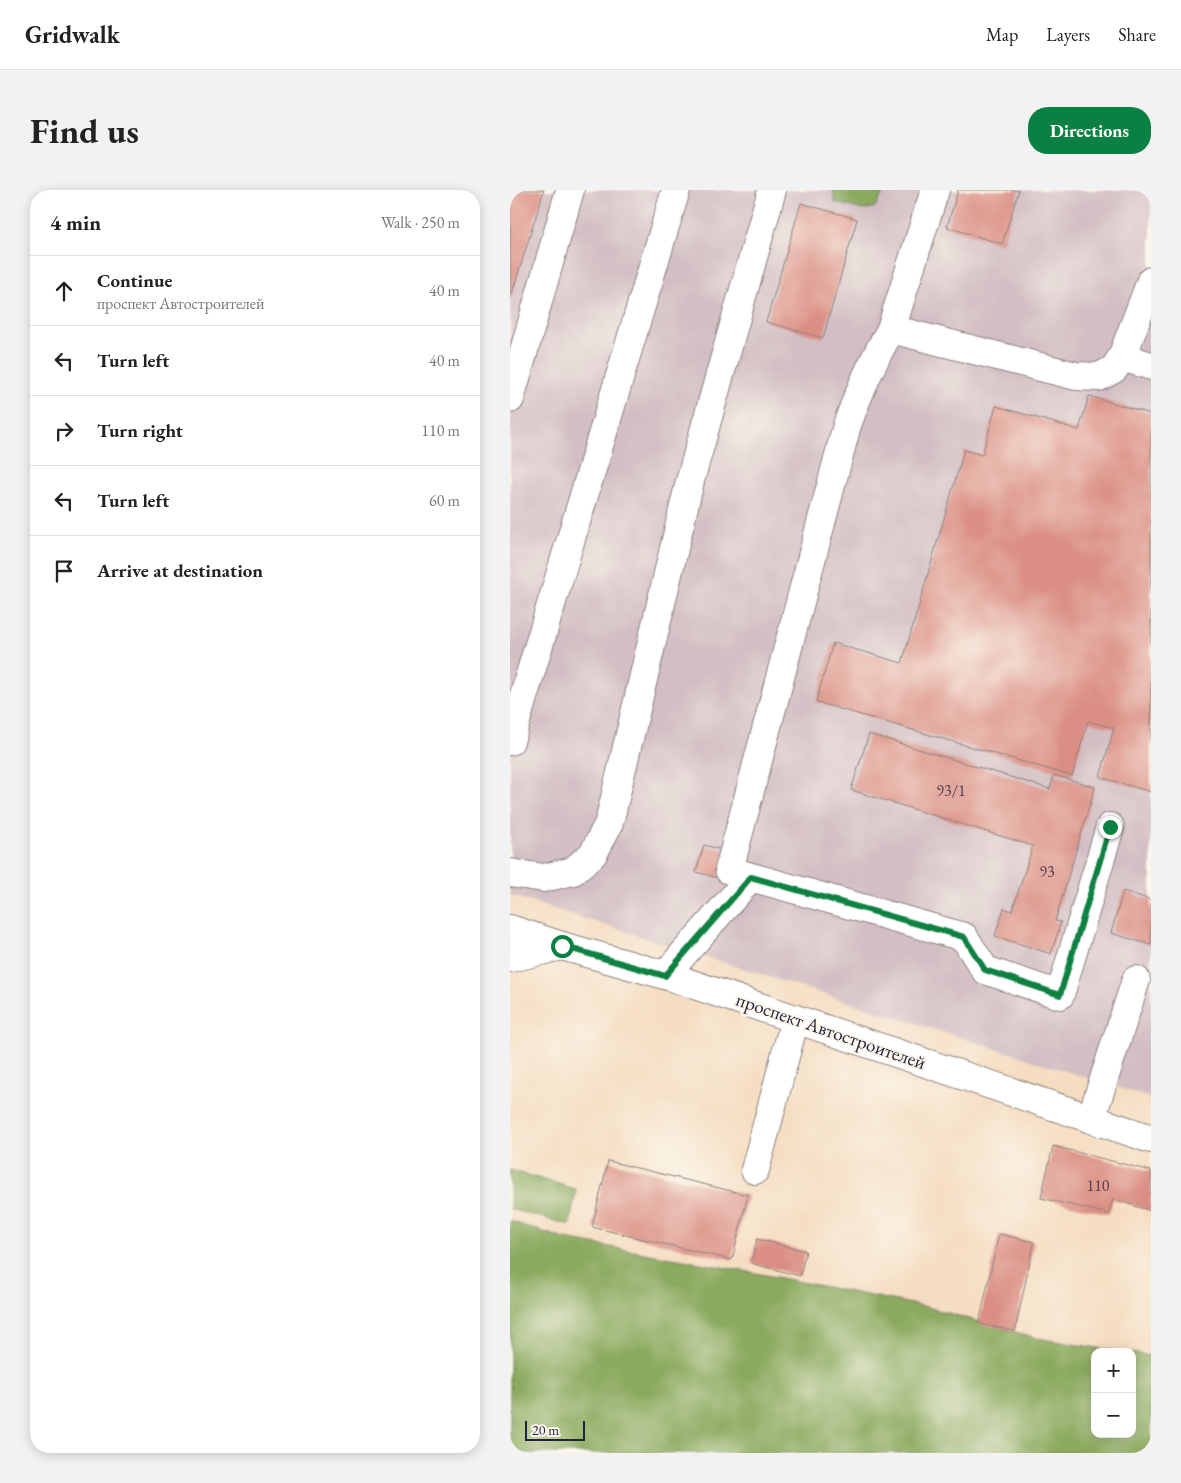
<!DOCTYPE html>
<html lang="en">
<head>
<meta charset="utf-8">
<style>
	:root { --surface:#fff; --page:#f2f2f2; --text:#222; --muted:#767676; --line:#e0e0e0; --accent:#0b8043 }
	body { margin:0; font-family:"EB Garamond",serif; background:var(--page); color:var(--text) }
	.controls { position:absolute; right:15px; bottom:15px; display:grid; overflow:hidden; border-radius:10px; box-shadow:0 2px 12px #0003 }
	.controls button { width:45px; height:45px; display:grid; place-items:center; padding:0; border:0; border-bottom:1px solid var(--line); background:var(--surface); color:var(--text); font:25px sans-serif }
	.scale { position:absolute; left:15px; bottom:12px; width:60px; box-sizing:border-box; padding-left:5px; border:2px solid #22223b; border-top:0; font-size:14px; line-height:18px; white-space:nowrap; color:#22223b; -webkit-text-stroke:4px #fbf7ec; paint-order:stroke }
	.stop { position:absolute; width:15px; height:15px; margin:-11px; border:4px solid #0b8043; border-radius:50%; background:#fff }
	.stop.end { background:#0b8043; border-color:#fff; box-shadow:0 1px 5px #0008 }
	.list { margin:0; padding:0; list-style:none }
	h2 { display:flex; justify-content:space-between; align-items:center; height:65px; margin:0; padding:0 20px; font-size:21px }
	h2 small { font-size:16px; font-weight:400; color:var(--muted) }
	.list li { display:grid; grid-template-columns:32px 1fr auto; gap:15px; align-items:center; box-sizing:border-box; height:70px; padding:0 20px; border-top:1px solid var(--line) }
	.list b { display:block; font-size:19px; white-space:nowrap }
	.list p { margin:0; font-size:16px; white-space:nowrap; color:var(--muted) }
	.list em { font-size:16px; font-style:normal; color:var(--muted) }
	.icon { flex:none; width:28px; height:28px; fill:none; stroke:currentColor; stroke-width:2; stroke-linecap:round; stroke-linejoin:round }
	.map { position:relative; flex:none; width:641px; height:1263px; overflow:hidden; border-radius:20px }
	header { display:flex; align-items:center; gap:30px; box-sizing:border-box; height:70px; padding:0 25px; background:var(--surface); border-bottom:1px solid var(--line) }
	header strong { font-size:24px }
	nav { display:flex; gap:28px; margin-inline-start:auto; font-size:18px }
	.intro { display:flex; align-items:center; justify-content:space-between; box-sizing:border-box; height:120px; padding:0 30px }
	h1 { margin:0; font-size:35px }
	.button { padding:12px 22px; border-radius:20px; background:var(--accent); color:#fff; font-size:18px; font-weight:700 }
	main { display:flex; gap:30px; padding:0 30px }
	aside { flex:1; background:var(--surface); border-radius:20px; box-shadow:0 2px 12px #0003 }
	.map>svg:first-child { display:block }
	.industrial { fill:#d2bec3 }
	.forest { fill:#8baa5e; stroke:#56664c }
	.building { fill:#db8f84 }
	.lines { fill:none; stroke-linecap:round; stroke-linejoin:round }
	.minor-casing { stroke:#8c807e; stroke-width:30 }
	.major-casing { stroke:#8c807e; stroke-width:30 }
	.minor { stroke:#fff; stroke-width:28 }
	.major { stroke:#fff; stroke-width:28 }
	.route { stroke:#0b8043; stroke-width:6 }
	.labels { text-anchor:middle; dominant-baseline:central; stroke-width:4.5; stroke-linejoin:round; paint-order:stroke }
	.number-label { font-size:16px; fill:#503d4d }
	.street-label { font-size:19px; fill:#22223b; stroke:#fbf7ec }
</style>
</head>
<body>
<header>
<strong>Gridwalk</strong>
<nav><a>Map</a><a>Layers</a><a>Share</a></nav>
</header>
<div class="intro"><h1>Find us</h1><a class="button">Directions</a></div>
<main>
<aside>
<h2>4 min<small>Walk · 250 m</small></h2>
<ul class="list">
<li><svg class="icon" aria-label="ahead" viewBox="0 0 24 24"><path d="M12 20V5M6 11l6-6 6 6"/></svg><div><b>Continue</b><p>проспект Автостроителей</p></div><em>40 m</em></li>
<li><svg class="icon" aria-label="left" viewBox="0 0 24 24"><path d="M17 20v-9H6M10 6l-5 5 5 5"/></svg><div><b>Turn left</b></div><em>40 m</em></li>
<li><svg class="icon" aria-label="right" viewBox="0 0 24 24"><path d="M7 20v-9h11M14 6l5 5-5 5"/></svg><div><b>Turn right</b></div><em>110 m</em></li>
<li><svg class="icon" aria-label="left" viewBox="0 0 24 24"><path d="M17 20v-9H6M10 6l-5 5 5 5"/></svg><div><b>Turn left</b></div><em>60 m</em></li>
<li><svg class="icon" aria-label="arrive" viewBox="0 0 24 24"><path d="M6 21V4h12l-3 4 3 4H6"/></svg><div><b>Arrive at destination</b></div></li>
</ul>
</aside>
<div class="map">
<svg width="641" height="1263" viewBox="0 0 641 1263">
	<rect width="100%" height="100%" fill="#fbf7ec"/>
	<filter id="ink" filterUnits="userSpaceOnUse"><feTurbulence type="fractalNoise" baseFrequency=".02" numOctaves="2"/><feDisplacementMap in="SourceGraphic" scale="10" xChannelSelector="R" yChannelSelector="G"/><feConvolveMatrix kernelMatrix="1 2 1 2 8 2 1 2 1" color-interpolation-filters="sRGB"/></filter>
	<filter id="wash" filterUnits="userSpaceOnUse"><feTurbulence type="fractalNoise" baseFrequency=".0096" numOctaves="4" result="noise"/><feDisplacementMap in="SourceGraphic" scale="20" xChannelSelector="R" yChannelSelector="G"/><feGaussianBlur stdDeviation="1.12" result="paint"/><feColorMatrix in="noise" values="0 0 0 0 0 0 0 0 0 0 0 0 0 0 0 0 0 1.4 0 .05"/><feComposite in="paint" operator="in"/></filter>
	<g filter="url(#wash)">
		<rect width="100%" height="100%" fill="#f5ddc1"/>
		<path class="industrial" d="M0,0H641V908L0,705Z"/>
		<path class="forest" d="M323,0H375L365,17L353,20L325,12Z
			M0,980L66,999L60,1035L0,1019Z
			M0,1031L55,1049L246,1083L417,1117L527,1148L612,1162H585V1244H622V1163L641,1166V1263H0Z"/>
		<g id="blocks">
			<path class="building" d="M0,0H34L0,110Z
				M448,0H509L492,54L437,37Z
				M291,13L347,29L313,148L256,132Z
				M579,206L641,224V602L590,587L604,538L578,531L562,586L306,512L323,453L392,473L454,260L472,265L486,216L569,240Z
				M359,544L540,599L544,585L585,597L545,731L551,732L541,764L485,746L494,718L502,721L523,656L341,600Z
				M194,655L216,661L208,688L186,682Z
				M613,701L641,710V755L601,743Z
				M543,956L641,981V1021L603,1009L599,1024L531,1008Z
				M98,971L238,1005L222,1070L82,1037Z
				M489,1044L524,1052L505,1141L469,1134Z
				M247,1049L296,1061L290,1086L241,1073Z"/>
		</g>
	</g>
	<g filter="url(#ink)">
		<use href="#blocks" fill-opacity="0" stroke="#8c807e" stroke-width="1"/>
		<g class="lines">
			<defs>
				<path id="minor" d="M381,139L425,0
					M612,167L641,176
					M0,209L60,0
					M0,551L166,0
					M0,683L34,688L63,681L83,664L99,633L180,291L262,0
					M241,687L219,680L337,235C349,201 363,170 381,139L566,186L589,187L604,179L612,167L641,91
					M0,768L52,756
					M155,785L241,687L454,747L475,780L550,805L600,637
					M581,929L626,790
					M245,980L285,829"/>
				<path id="major" d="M0,739L52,756L155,785L641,949"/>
			</defs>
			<use href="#minor" class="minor-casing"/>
			<use href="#major" class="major-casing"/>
			<use href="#minor" class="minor"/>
			<use href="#major" class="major"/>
		</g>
	</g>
	<g class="lines" filter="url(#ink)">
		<path class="route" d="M52,756L155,786L241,687L454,747L475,780L550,805L600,637"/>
	</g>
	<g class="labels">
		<g class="number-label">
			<text x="441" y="600">93/1</text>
			<text x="537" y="681">93</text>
			<text x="588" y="995">110</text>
		</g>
		<g class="street-label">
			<text transform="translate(321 841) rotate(19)">проспект Автостроителей</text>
		</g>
	</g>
</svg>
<div class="controls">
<button>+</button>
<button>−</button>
</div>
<div class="scale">20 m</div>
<div class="stop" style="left:52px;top:756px"></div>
<div class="stop end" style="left:600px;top:637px"></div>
</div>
</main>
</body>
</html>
